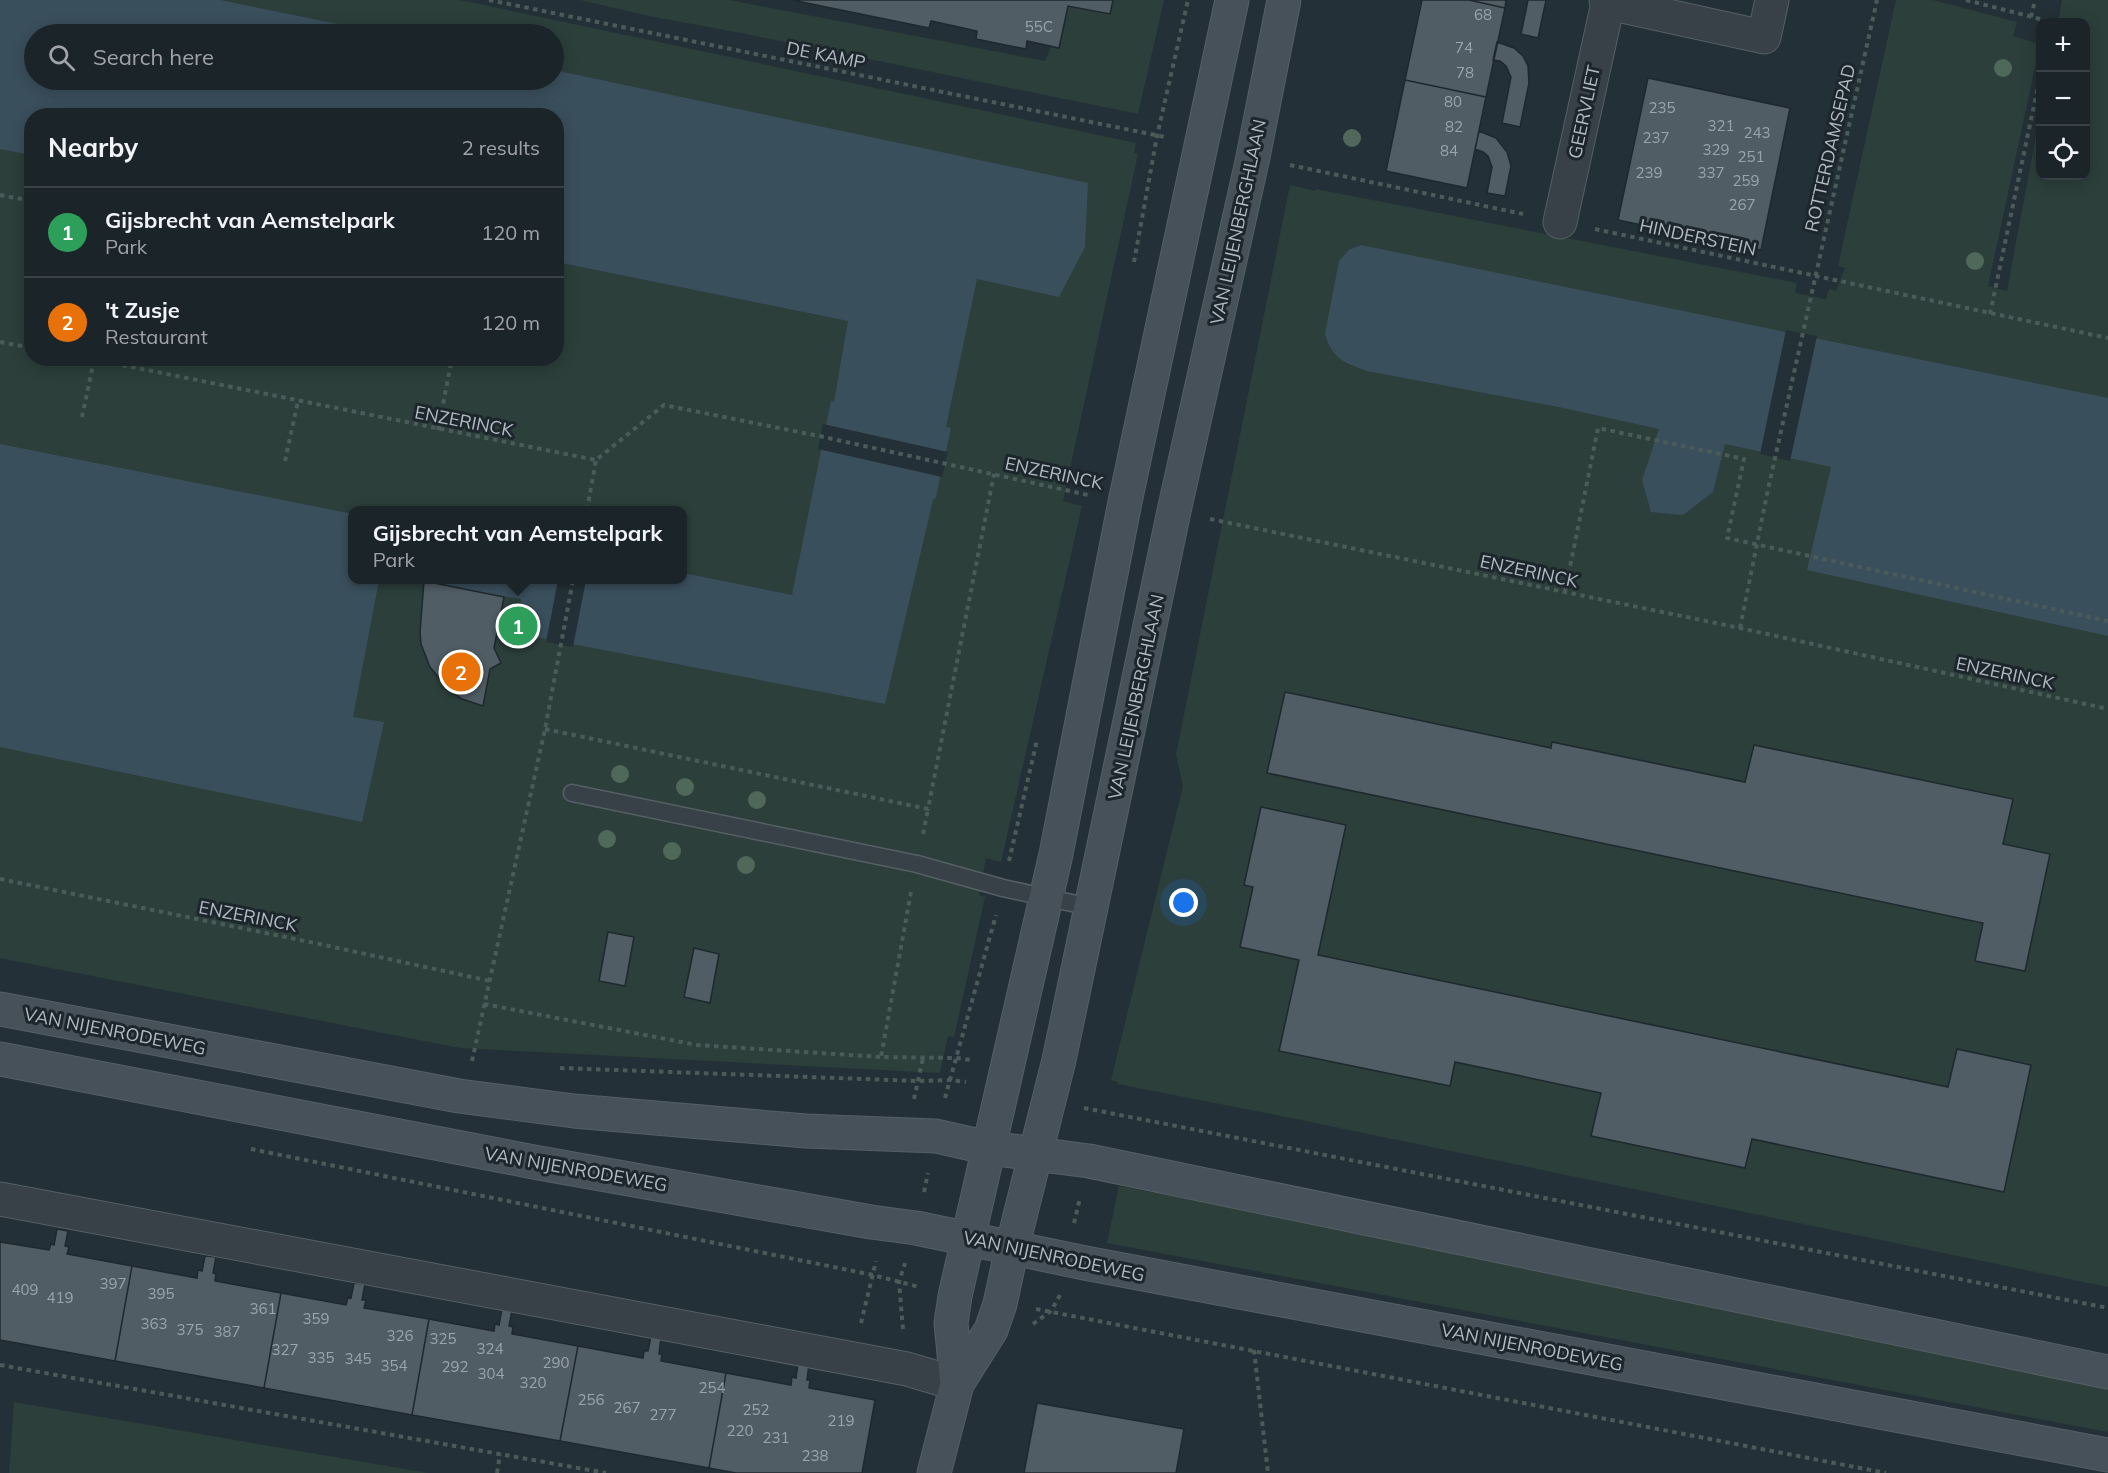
<!DOCTYPE html>
<html lang="en">
<head>
<meta charset="utf-8">
<style>
	:root { --surface:#1b2429; --page:#242c31; --text:#f1f3f6; --muted:#a0a4a8; --line:#394146; --accent:#90c5ea }
	body { margin:0; font-family:Mulish,sans-serif; background:var(--page); color:var(--text) }
	.controls { position:absolute; right:18px; top:18px; display:grid; overflow:hidden; border-radius:12px; box-shadow:0 3px 15px #0003 }
	.controls button { width:54px; height:54px; display:grid; place-items:center; padding:0; border:0; border-bottom:2px solid var(--line); background:var(--surface); color:var(--text); font:30px sans-serif }
	.you { position:absolute; left:1184px; top:903px; width:21px; height:21px; margin:-15px; border:4px solid #fff; border-radius:50%; background:#1a73e8; box-shadow:0 0 0 9px #1a73e833 }
	.badge { display:grid; place-items:center; width:39px; height:39px; border-radius:50%; background:var(--accent); color:#fff; font-size:20px; font-weight:700 }
	.pin { position:absolute; translate:-50% -50%; border:3px solid #fff; box-shadow:0 2px 6px #0006 }
	.popup { position:absolute; left:348px; top:506px; width:339px; height:78px; box-sizing:border-box; display:grid; place-content:center; border-radius:12px; background:var(--surface); filter:drop-shadow(0 2px 4px #0005); font-size:20px; white-space:nowrap; color:var(--muted) }
	.popup b { font-size:22px; color:var(--text) }
	.popup::after { content:''; position:absolute; left:50%; top:100%; margin-left:-12px; border:12px solid transparent; border-top-color:var(--surface) }
	.list { margin:0; padding:0; list-style:none }
	h2 { display:flex; justify-content:space-between; align-items:center; height:78px; margin:0; padding:0 24px; font-size:26px }
	h2 small { font-size:20px; font-weight:400; color:var(--muted) }
	.list li { display:grid; grid-template-columns:39px 1fr auto; gap:18px; align-items:center; box-sizing:border-box; height:90px; padding:0 24px; border-top:2px solid var(--line) }
	.list b { display:block; font-size:22px; white-space:nowrap }
	.list p { margin:0; font-size:20px; white-space:nowrap; color:var(--muted) }
	.list em { font-size:20px; font-style:normal; color:var(--muted) }
	.icon { flex:none; width:33px; height:33px; fill:none; stroke:currentColor; stroke-width:2; stroke-linecap:round; stroke-linejoin:round }
	.map { position:relative; flex:none; width:2108px; height:1473px; overflow:hidden }
	.search { position:absolute; background:var(--surface); box-shadow:0 3px 15px #0003; left:24px; top:24px; width:540px; height:66px; display:flex; align-items:center; gap:15px; box-sizing:border-box; padding:0 21px; border-radius:33px; color:var(--muted); font-size:22px }
	.panel { position:absolute; background:var(--surface); box-shadow:0 3px 15px #0003; left:24px; top:108px; width:540px; height:258px; border-radius:24px }
	.map>svg:first-child { display:block }
	.green { fill:#2c3f3a; fill-rule:evenodd }
	.water { fill:#3a4f5c }
	.pier { fill:#243037 }
	.building { fill:#505d65; stroke:#1f282e; stroke-width:1.5 }
	.lines { fill:none; stroke-linecap:round; stroke-linejoin:round }
	.lane-casing { stroke:#555f65; stroke-width:19 }
	.street-casing { stroke:#555f65; stroke-width:35 }
	.secondary-casing { stroke:#555f65; stroke-width:35 }
	.path { stroke:#4a5b5a; stroke-width:4; stroke-dasharray:4.5 4.5; stroke-linecap:butt }
	.lane { stroke:#374147; stroke-width:16 }
	.street { stroke:#374147; stroke-width:33 }
	.secondary { stroke:#46515a; stroke-width:33 }
	.tree { fill:#4f6859 }
	.labels { text-anchor:middle; dominant-baseline:central; stroke-width:6; stroke-linejoin:round; paint-order:stroke }
	.number-label { font-size:15px; fill:#9aa4ac }
	.street-label { font-size:18px; fill:#b2bcc3; stroke:#1d262c }
</style>
</head>
<body>
<div class="map">
<svg width="2108" height="1473" viewBox="0 0 2108 1473">
	<rect width="100%" height="100%" fill="#243037"/>
	<path class="green" d="M0,0H460L1136,143L1134,153L1138,154L1063,501L1082,506L1001,862L986,858L979,895L985,897L954,1037L948,1036L940,1073L460,1048L0,958ZM34,34H554V80H34ZM32,116H556V358H32ZM353,510H683V580H353Z
		M580,0H729L1045,61L1068,5L1110,14L1113,0H1164L1138,114L741,33L654,17Z
		M1896,0H1933L2017,22L2013,36L2040,44L1988,286L2007,291L2040,114V176H2086V22H2058L2062,0H2108V1287L1291,1118L1118,1084V1082L1111,1080L1183,786L1176,755L1290,185L1315,191L1316,189L1797,283L1795,293L1826,299L1829,289L1836,291L1845,268L1838,266Z
		M1119,1186L2108,1373V1432L1107,1243Z
		M14,1402L428,1473H9Z"/>
	<path class="water" d="M0,0H220L387,34H34V80H554V70L1088,183L1085,247L1059,297L977,279L946,427L951,428L936,497L933,500L885,704L515,633L521,599L397,580H683V573L792,595L831,401L834,402L848,321L557,262L556,116H32L31,155L0,149Z
		M1361,245L2108,398V636L1807,570L1831,467L1725,444L1713,492L1683,515L1651,512L1642,480L1659,429L1554,406L1367,371C1345,363 1332,359 1325,334L1339,261L1349,250Z
		M0,444L353,514V580H379L353,717L384,722L362,822L0,747Z"/>
	<path class="pier" d="M1786,330L1817,336L1790,461L1760,454Z
		M823,424L948,452L942,477L818,449Z
		M558,580H586L573,647L546,642Z"/>
	<path class="building" d="M792,0H1113L1110,14L1068,6L1059,48L1027,41L1026,49L976,39L977,31L931,21L929,28Z
		M1422,0H1469L1505,8L1486,97L1405,80Z
		M1469,0H1506L1505,8Z
		M1528,0H1546L1538,38L1521,34Z
		M1497,42L1514,48L1523,56L1528,66L1529,83L1520,127L1502,123L1511,77L1506,66L1500,61L1493,60Z
		M1648,78L1790,108L1761,250L1618,220Z
		M1405,80L1486,97L1467,188L1386,171Z
		M1479,131L1496,138L1507,152L1511,166L1505,196L1487,193L1492,167L1488,156L1483,152L1475,149Z
		M424,581L504,597L494,648L501,663L490,669L483,706L462,699L448,689L430,667L421,644L420,632Z
		M1285,692L1551,748L1552,742L1745,782L1754,745L2013,799L2003,844L2050,854L2025,971L1975,961L1983,923L1267,773Z
		M1261,807L1346,825L1318,955L1948,1087L1957,1049L2031,1065L2004,1192L1752,1139L1745,1168L1591,1136L1601,1093L1455,1062L1450,1086L1279,1051L1299,960L1240,947L1253,887L1244,885Z
		M608,932L634,937L625,986L599,981Z
		M694,948L719,954L710,1003L684,997Z
		M57,1229L68,1231L65,1246L69,1247L67,1254L132,1266L115,1361L0,1340V1242L49,1250L51,1244L54,1245Z
		M205,1256L216,1257L213,1273L216,1274L215,1281L281,1293L264,1388L115,1361L132,1266L197,1278L198,1270L202,1271Z
		M354,1283L365,1284L362,1300H366L364,1308L429,1319L412,1415L264,1388L281,1293L346,1305L348,1297L351,1298Z
		M502,1309L512,1311L509,1326L513,1327L512,1334L578,1346L560,1441L412,1415L429,1319L494,1331L495,1324L499,1325Z
		M651,1336L661,1338L659,1354H662L661,1361L726,1373L709,1468L560,1441L578,1346L643,1358L644,1351H648Z
		M798,1363L809,1364L807,1380H810L809,1388L875,1400L862,1473H736L709,1468L726,1373L791,1385L792,1377L796,1378Z
		M1037,1403L1184,1429L1176,1473H1024Z"/>
	<g class="lines">
		<defs>
			<path id="lane" d="M572,793L917,864L1003,888L1090,907"/>
			<path id="street" d="M1606,0L1608,3L1764,37L1772,0
				M1560,222L1608,3
				M0,1199L907,1369L957,1384"/>
			<path id="secondary" d="M0,1009L459,1096L574,1111L806,1131L936,1136L989,1148L1089,1161L2108,1372
				M0,1059L539,1163L871,1222L916,1228L1085,1263L2108,1455
				M957,1384L951,1323L955,1296L1056,854L1125,502L1232,0
				M934,1473L957,1384L991,1330L1000,1304L1012,1248L1059,1060L1174,511L1253,157L1284,0"/>
		</defs>
		<use href="#lane" class="lane-casing"/>
		<use href="#street" class="street-casing"/>
		<use href="#secondary" class="secondary-casing"/>
		<path class="path" d="M489,0L1165,137
			M1966,0L2052,22
			M2031,17L2035,0
			M1290,165L1523,214
			M0,195L32,201
			M1595,229L2108,338
			M1134,262L1157,136L1188,0
			M1990,314L2040,77
			M0,342L32,348
			M87,358L596,460L664,405L819,436L1088,495
			M82,417L94,360
			M438,430L452,358
			M285,461L298,401
			M587,510L596,460
			M1210,519L1740,628L2108,709
			M1565,592L1598,428L1744,459L1727,538L2108,621
			M1740,628L1767,494L1877,0
			M545,729L928,809L994,474
			M923,834L928,809
			M1009,861L1037,740
			M0,879L310,942L490,981
			M911,892L881,1057L956,1058L972,1060
			M484,1004L697,1045L881,1057
			M472,1061L545,729L573,580
			M560,1068L918,1081L950,1080L966,1082
			M945,1098L996,915
			M914,1099L923,1058
			M1084,1108L2108,1308
			M251,1149L873,1275L919,1287
			M924,1192L928,1173
			M1074,1223L1080,1198
			M1036,1309L1886,1473
			M861,1323L876,1261
			M1033,1324L1051,1311L1060,1295
			M903,1329L899,1282L905,1263
			M1254,1350L1268,1473
			M0,1365L606,1473
			M497,1473L500,1454"/>
		<use href="#lane" class="lane"/>
		<use href="#street" class="street"/>
		<use href="#secondary" class="secondary"/>
	</g>
	<g class="tree">
		<circle cx="2003" cy="68" r="9"/>
		<circle cx="1352" cy="138" r="9"/>
		<circle cx="1975" cy="261" r="9"/>
		<circle cx="620" cy="774" r="9"/>
		<circle cx="685" cy="787" r="9"/>
		<circle cx="757" cy="800" r="9"/>
		<circle cx="607" cy="839" r="9"/>
		<circle cx="672" cy="851" r="9"/>
		<circle cx="746" cy="865" r="9"/>
	</g>
	<g class="labels">
		<g class="number-label">
			<text x="1483" y="14">68</text>
			<text x="1039" y="26">55C</text>
			<text x="1464" y="47">74</text>
			<text x="1465" y="72">78</text>
			<text x="1453" y="101">80</text>
			<text x="1662" y="107">235</text>
			<text x="1721" y="125">321</text>
			<text x="1454" y="126">82</text>
			<text x="1757" y="132">243</text>
			<text x="1656" y="137">237</text>
			<text x="1716" y="149">329</text>
			<text x="1449" y="150">84</text>
			<text x="1751" y="156">251</text>
			<text x="1649" y="172">239</text>
			<text x="1711" y="172">337</text>
			<text x="1746" y="180">259</text>
			<text x="1742" y="204">267</text>
			<text x="113" y="1283">397</text>
			<text x="25" y="1289">409</text>
			<text x="161" y="1293">395</text>
			<text x="60" y="1297">419</text>
			<text x="263" y="1308">361</text>
			<text x="316" y="1318">359</text>
			<text x="154" y="1323">363</text>
			<text x="190" y="1329">375</text>
			<text x="227" y="1331">387</text>
			<text x="400" y="1335">326</text>
			<text x="443" y="1338">325</text>
			<text x="490" y="1348">324</text>
			<text x="285" y="1349">327</text>
			<text x="321" y="1357">335</text>
			<text x="358" y="1358">345</text>
			<text x="556" y="1362">290</text>
			<text x="394" y="1365">354</text>
			<text x="455" y="1366">292</text>
			<text x="491" y="1373">304</text>
			<text x="533" y="1382">320</text>
			<text x="712" y="1387">254</text>
			<text x="591" y="1399">256</text>
			<text x="627" y="1407">267</text>
			<text x="756" y="1409">252</text>
			<text x="663" y="1414">277</text>
			<text x="841" y="1420">219</text>
			<text x="740" y="1430">220</text>
			<text x="776" y="1437">231</text>
			<text x="815" y="1455">238</text>
		</g>
		<g class="street-label">
			<text transform="translate(826 55) rotate(11)">DE KAMP</text>
			<text transform="translate(1584 112) rotate(-78)">GEERVLIET</text>
			<text transform="translate(1830 148) rotate(-77)">ROTTERDAMSEPAD</text>
			<text transform="translate(1238 222) rotate(-78)">VAN LEIJENBERGHLAAN</text>
			<text transform="translate(1698 237) rotate(12)">HINDERSTEIN</text>
			<text transform="translate(464 421) rotate(11)">ENZERINCK</text>
			<text transform="translate(1054 473) rotate(12)">ENZERINCK</text>
			<text transform="translate(1529 571) rotate(12)">ENZERINCK</text>
			<text transform="translate(2005 673) rotate(12)">ENZERINCK</text>
			<text transform="translate(1136 697) rotate(-78)">VAN LEIJENBERGHLAAN</text>
			<text transform="translate(248 916) rotate(11)">ENZERINCK</text>
			<text transform="translate(115 1031) rotate(11)">VAN NIJENRODEWEG</text>
			<text transform="translate(576 1169) rotate(10)">VAN NIJENRODEWEG</text>
			<text transform="translate(1054 1256) rotate(12)">VAN NIJENRODEWEG</text>
			<text transform="translate(1532 1347) rotate(11)">VAN NIJENRODEWEG</text>
		</g>
	</g>
</svg>
<div class="controls">
<button>+</button>
<button>−</button>
<button><svg class="icon" aria-label="locate" viewBox="0 0 24 24"><circle cx="12" cy="12" r="6"/><path d="M12 2v4M12 18v4M2 12h4M18 12h4"/></svg></button>
</div>
<div class="you"></div>
<div class="pin badge" style="left:518px;top:626px;background:#2e9e5b">1</div>
<div class="popup"><b>Gijsbrecht van Aemstelpark</b>Park</div>
<div class="pin badge" style="left:461px;top:672px;background:#e8710a">2</div>
<div class="search"><svg class="icon" aria-label="search" viewBox="0 0 24 24"><circle cx="10" cy="10" r="6"/><path d="M15 15l6 6"/></svg>Search here</div>
<section class="panel">
<h2>Nearby<small>2 results</small></h2>
<ul class="list">
<li><span class="badge" style="background:#2e9e5b">1</span><div><b>Gijsbrecht van Aemstelpark</b><p>Park</p></div><em>120 m</em></li>
<li><span class="badge" style="background:#e8710a">2</span><div><b>'t Zusje</b><p>Restaurant</p></div><em>120 m</em></li>
</ul>
</section>
</div>
</body>
</html>
